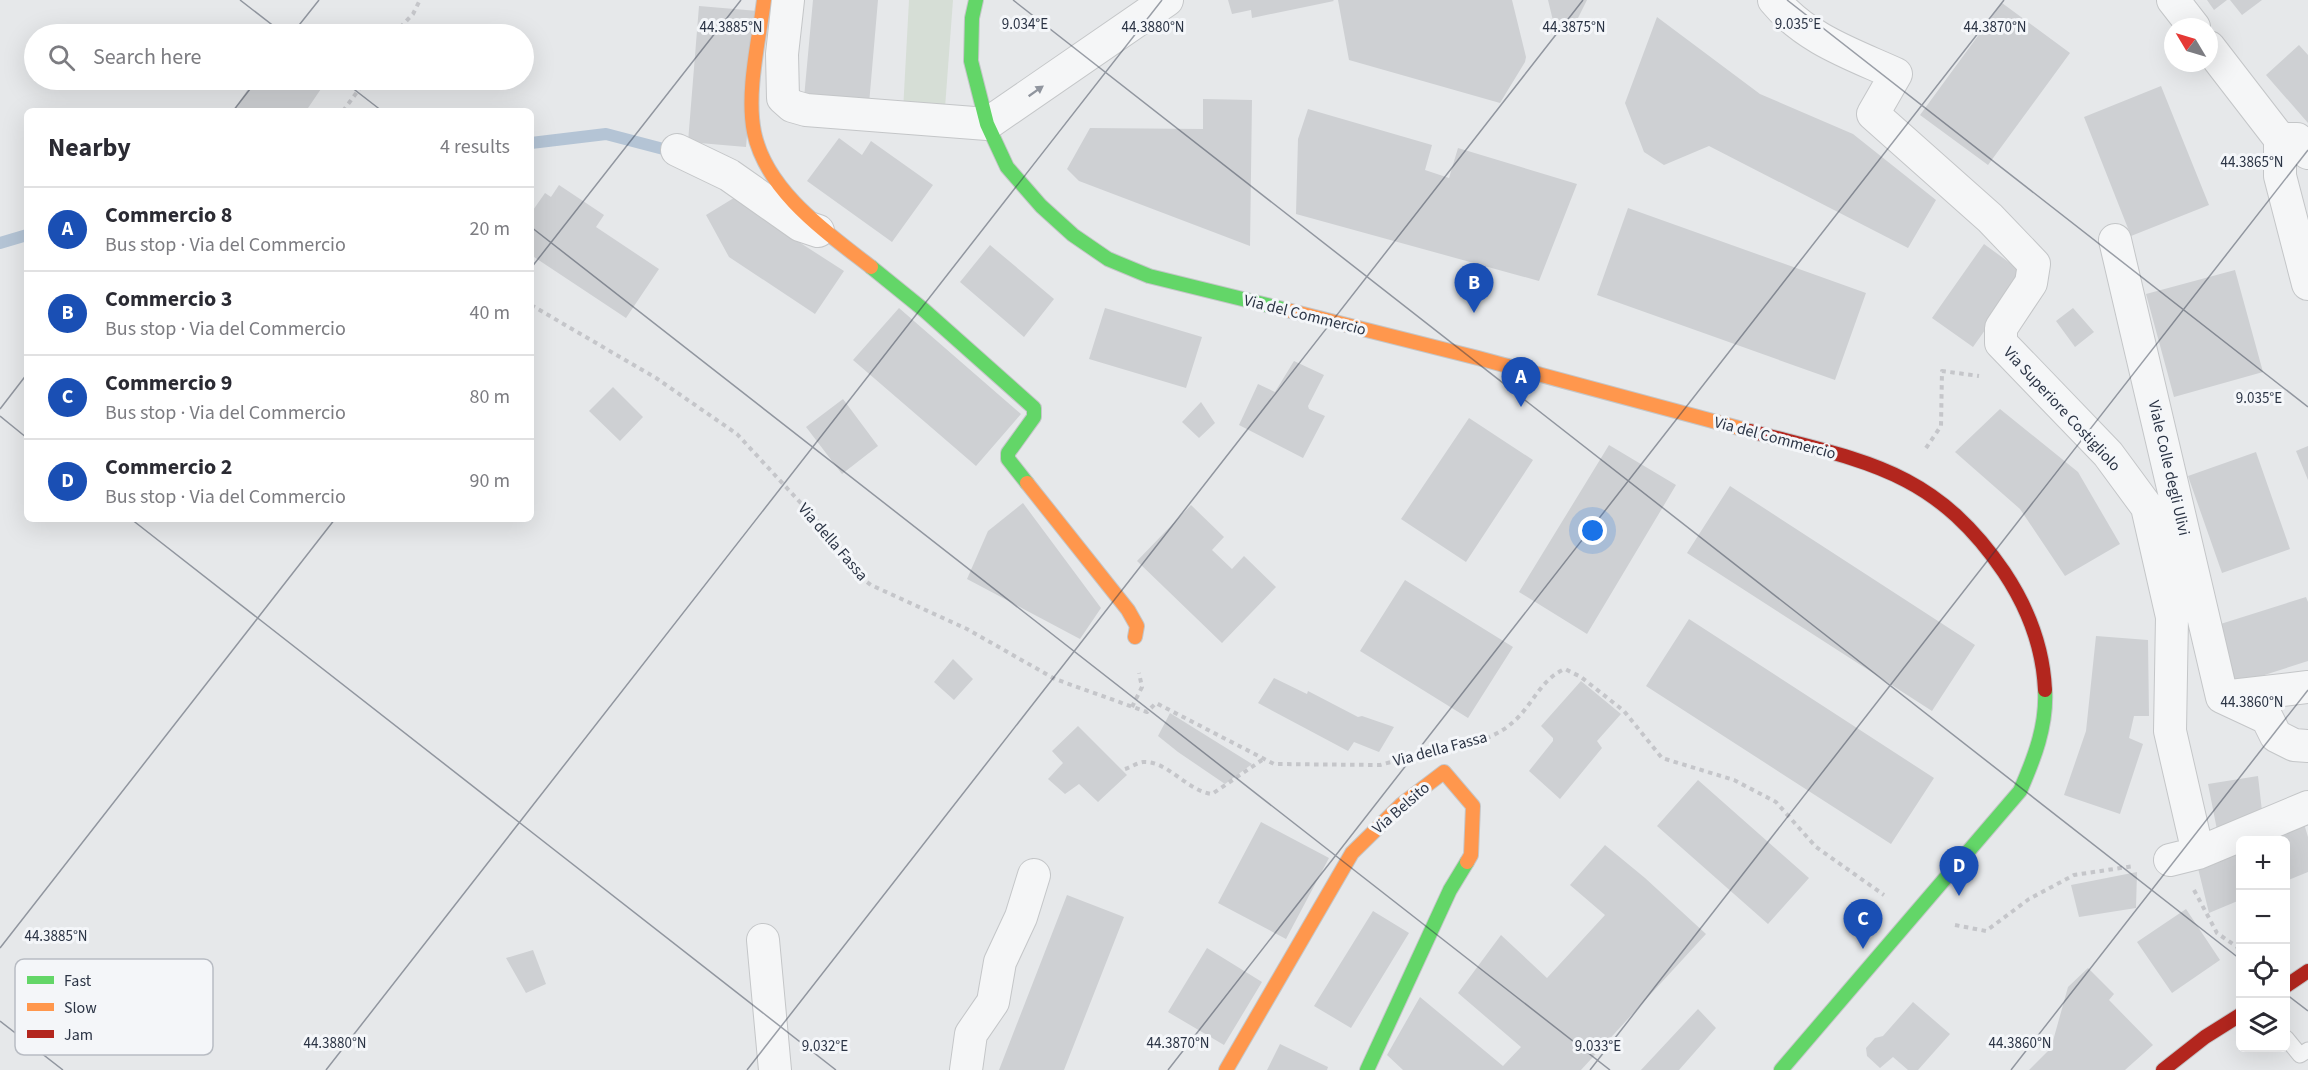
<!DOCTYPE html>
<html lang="en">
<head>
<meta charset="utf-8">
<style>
	:root { --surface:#fff; --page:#f7f7f7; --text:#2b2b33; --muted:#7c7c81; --line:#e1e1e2; --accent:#db2777 }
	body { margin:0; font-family:"Source Sans 3",sans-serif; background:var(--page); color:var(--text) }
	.controls { position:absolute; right:18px; bottom:18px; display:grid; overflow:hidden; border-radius:9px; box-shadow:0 6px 24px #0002 }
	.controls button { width:54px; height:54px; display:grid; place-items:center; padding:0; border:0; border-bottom:2px solid var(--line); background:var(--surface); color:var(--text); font:30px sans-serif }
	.compass { position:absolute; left:2164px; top:18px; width:54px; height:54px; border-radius:50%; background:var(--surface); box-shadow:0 6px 24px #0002; rotate:308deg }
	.you { position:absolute; left:1593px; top:531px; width:21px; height:21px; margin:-15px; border:4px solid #fff; border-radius:50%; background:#1a73e8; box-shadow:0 0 0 9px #1a73e833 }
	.badge { display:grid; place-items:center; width:39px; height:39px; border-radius:50%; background:var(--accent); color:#fff; font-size:20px; font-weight:700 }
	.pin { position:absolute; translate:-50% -50px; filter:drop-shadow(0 2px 3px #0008) }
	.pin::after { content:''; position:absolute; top:32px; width:21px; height:18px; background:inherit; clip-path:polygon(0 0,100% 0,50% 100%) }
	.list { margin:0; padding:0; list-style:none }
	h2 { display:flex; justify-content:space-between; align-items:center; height:78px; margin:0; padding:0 24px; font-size:26px }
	h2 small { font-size:20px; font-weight:400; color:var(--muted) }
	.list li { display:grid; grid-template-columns:39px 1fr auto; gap:18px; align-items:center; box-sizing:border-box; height:84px; padding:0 24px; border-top:2px solid var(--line) }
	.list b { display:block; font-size:22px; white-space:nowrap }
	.list p { margin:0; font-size:20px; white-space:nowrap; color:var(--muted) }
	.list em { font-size:20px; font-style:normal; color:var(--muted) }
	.icon { flex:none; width:33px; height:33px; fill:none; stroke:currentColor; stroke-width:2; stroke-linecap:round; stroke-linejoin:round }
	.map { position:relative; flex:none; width:2308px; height:1070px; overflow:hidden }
	.search { position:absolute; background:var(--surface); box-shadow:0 6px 24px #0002; left:24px; top:24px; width:510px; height:66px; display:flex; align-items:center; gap:15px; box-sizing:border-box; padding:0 21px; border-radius:33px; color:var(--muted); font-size:22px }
	.panel { position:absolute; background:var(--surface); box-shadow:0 6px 24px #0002; left:24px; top:108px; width:510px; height:414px; border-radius:9px }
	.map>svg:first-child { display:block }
	.green { fill:#d6ded6 }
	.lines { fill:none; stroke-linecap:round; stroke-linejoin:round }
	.stream { stroke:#b4c4d5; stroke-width:12 }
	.building { fill:#ced0d3 }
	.lane-casing { stroke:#c4c6c8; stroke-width:17 }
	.street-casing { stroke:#c4c6c8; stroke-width:34 }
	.fast-casing { stroke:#c4c6c8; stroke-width:16 }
	.slow-casing { stroke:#c4c6c8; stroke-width:16 }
	.jam-casing { stroke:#c4c6c8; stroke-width:16 }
	.path { stroke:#c5c6ca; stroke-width:4; stroke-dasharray:4.5 4.5; stroke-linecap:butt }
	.lane { stroke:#f5f6f7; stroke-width:15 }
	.street { stroke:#f5f6f7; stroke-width:32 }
	.fast { stroke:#63d668; stroke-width:14 }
	.slow { stroke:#ff974d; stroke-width:14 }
	.jam { stroke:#b3261e; stroke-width:14 }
	.oneway { fill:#90959e }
	.ticks { fill:none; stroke:#2b3445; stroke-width:1.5; stroke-opacity:0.45 }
	.labels { text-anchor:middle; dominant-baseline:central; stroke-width:6; stroke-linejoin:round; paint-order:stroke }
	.street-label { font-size:16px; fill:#2b3445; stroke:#f4f6f9 }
	.key { fill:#f4f6f9; stroke:#b8bcc3; stroke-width:1.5 }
	.key-label { font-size:16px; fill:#2b3445 }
	.ticks-label { font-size:15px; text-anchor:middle; fill:#2b3445; stroke:#f4f6f9; stroke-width:6; stroke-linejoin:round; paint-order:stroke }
</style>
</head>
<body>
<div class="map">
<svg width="2308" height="1070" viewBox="0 0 2308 1070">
	<rect width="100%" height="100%" fill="#e6e8ea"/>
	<path class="green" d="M909,0H953L945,108L903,111Z"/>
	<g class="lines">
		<path class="stream" d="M531,143L606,134L671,151
			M0,243L27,235"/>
	</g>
	<path class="building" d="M813,0H878L869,104L804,98Z
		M1228,0H1333L1334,1L1252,18L1251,10L1232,14Z
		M1338,0H1512L1526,57L1525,62L1500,103L1349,60Z
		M1548,0H1587L1572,30L1555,29Z
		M2207,0H2227L2214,10Z
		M2230,0H2262L2242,15Z
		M2002,3L2070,53L1988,165L1920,115Z
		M699,6L758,11L746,147L688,142Z
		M1657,17L1760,94L1853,134L1936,200L1908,248L1709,146L1664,165L1644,152L1625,103Z
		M2299,45L2308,55V123L2266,75Z
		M254,80H327L306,111H233Z
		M2161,86L2209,205L2131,236L2084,117Z
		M1203,99L1252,100L1250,246L1079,181L1067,169L1090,128L1203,129Z
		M1308,109L1432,145L1425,170L1449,178L1458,148L1577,184L1539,281L1296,214L1298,139Z
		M839,138L862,155L871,141L933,185L892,242L807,181Z
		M559,185L604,215L596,227L659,269L626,318L531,255V213L545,193L551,197Z
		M742,193L757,215L844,271L815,314L729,257L706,215Z
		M1628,208L1866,293L1835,380L1597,295Z
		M1984,244L2025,274L1973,347L1932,318Z
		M990,245L1054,299L1024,337L960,282Z
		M2235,270L2263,372L2174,397L2146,294Z
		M899,308L1021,414L976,466L853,360Z
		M1105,308L1202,337L1186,388L1089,359Z
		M2073,308L2094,332L2075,347L2056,321Z
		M1294,361L1324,375L1308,406L1309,409L1325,416L1303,458L1239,425L1258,384L1275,392Z
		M613,387L643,417L620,441L589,411Z
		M843,399L878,446L842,474L806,427Z
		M1201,402L1215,423L1199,438L1182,422Z
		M2000,409L2078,472L2120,544L2065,576L2020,509L1955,452Z
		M1469,418L1533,460L1466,562L1401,519Z
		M1609,445L1676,485L1587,634L1519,592Z
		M2308,446V480L2296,451Z
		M2256,452L2290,549L2222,573L2188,476Z
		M1730,486L1975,645L1932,711L1687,553Z
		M1023,503L1101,608L1080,639L967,579L988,531Z
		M1191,505L1224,537L1212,550L1232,569L1244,556L1276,587L1222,643L1137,561Z
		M1405,580L1513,647L1468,718L1360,651Z
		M2306,597L2308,602V661L2230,686L2211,627Z
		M1689,619L1934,778L1891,844L1646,686Z
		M2096,636L2148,640L2149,716H2134L2129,738L2143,744L2120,814L2064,795L2086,731Z
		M953,659L973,679L954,700L934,682Z
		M1274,678L1307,694L1308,691L1358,717L1362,716L1394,727L1379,752L1354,742L1348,751L1258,703Z
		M1581,681L1621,714L1597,741L1602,748L1560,799L1529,771L1553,741V738L1541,726Z
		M1170,713L1252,764L1225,784L1178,752L1158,736Z
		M1078,726L1127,775L1098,802L1079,784L1065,794L1048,779L1063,763L1052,751Z
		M2258,776L2263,820L2219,840L2208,784Z
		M1698,780L1809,878L1768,924L1657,826Z
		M2302,817L2308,837V872L2286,881V840H2244Z
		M1261,822L1329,858L1286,939L1218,903Z
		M2240,842V900L2209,913L2196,860Z
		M1605,845L1645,878L1706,934L1581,1070H1403L1387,1055L1420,997L1503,1066L1521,1047L1458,993L1501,935L1547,978L1605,915L1570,885Z
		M2137,872L2136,908L2079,917L2071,885Z
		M1067,895L1124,917L1064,1070H999Z
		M2186,909L2220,960L2172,993L2137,942Z
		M1373,911L1409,933L1351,1028L1314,1006Z
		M1207,948L1262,982L1224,1045L1168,1012Z
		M533,950L546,984L526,993L506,958Z
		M2088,968L2114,994L2109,1000L2153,1045L2125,1070H2029L2051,1048L2068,987Z
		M1913,1002L1950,1034L1918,1070H1908L1893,1057L1880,1068L1867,1056L1866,1048L1875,1038L1883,1036Z
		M1698,1009L1716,1028L1679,1070H1641Z
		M1280,1044L1328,1067L1327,1070H1267Z"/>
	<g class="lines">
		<defs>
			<path id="lane" d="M2286,1038L2300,1055L2308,1050"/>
			<path id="street" d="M788,0L782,54L783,98L792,106L806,110L987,124L1167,0
				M1774,0C1806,39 1852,54 1896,74L1873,114L1990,218L2034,264L2031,283L2001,328V343L2108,454L2147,507L2172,617L2170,731L2198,853
				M2173,0L2194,27
				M2209,47L2280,139
				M677,150L729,175L800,225L818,231
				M2308,153L2297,139H2280V176L2308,284
				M2115,240L2222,697
				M2308,687L2222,697L2267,718L2276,736L2294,745L2308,746
				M2170,860L2198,853L2308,807
				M763,940L775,1070
				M966,1070L971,1034L993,1002L1000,962L1021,917L1034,875"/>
			<path id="fast" d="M976,0L972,18L971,61L987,124L1007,167L1041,206L1073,235L1108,259L1149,276L1287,310
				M871,267L924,310L1034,408V417L1008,453V459L1027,483
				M1367,1070L1450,890L1467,862
				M1781,1070L2020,791C2034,759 2047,726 2045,690"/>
			<path id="slow" d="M764,0C759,40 746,92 754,132C766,191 826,232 871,267
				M1287,310L1478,358L1750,431
				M1027,483L1128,610L1137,626L1135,637
				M1226,1070L1352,853L1402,804L1444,772L1473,806L1471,855L1467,862"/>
			<path id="jam" d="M1750,431C1862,461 1933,468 2004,572C2028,608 2043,646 2045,690
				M2286,986L2308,971
				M2163,1070L2205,1037L2240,1015"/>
		</defs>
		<use href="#lane" class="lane-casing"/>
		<use href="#street" class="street-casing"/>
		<use href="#fast" class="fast-casing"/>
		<use href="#slow" class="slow-casing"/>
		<use href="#jam" class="jam-casing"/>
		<path class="path" d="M394,34L413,14L420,0
			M343,111L366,80
			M531,305L656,378L737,434L834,539L859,576L871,585L967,629L1055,679L1147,712L1156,703L1274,764L1380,765L1395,761
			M1926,448L1941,426L1942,371L1979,376
			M1132,707L1142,687L1139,673
			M1469,744C1484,740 1501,733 1512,723C1532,707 1540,679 1565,669L1581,677L1624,711L1662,758L1734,780L1776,802L1816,847L1884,895
			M1125,769C1131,767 1137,763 1143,762C1167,760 1187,791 1212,794L1262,760
			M2194,890L2217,933L2240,949
			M1955,925L1986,931L2029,899L2074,875L2134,866"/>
		<use href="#lane" class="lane"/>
		<use href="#street" class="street"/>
		<use href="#fast" class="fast"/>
		<use href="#slow" class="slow"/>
		<use href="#jam" class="jam"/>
	</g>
	<defs><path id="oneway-solid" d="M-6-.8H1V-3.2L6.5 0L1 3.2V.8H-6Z" transform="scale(1.5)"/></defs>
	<use class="oneway" href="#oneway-solid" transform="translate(1036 91) rotate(-35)"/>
	<path class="ticks" d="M240,0L284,34M1013,0L2240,959M1787,0L2308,407M292,34L319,0M342,80L382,111M233,111L257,80M531,227L1610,1070M531,268L741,0M0,409L27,374M0,416L27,438M131,519L836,1070M0,948L335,519M2286,994L2308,1011M0,1021L63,1070M326,1070L1162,0M747,1070L1583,0M1168,1070L2004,0M1590,1070L2308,150M2011,1070L2308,690"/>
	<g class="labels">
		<g class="street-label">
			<text transform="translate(1305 315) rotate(14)">Via del Commercio</text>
			<text transform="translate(2062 409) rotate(47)">Via Superiore Costigliolo</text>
			<text transform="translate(1775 438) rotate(15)">Via del Commercio</text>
			<text transform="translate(2169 468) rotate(77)">Viale Colle degli Ulivi</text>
			<text transform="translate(833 542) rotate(49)">Via della Fassa</text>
			<text transform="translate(1440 749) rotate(-15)">Via della Fassa</text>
			<text transform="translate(1401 808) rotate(-41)">Via Belsito</text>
		</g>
	</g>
	<rect x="15" y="959" width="198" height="96" rx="9" class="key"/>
	<rect x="27" y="976" width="27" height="8" fill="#63d668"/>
	<rect x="27" y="1003" width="27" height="8" fill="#ff974d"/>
	<rect x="27" y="1030" width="27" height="8" fill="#b3261e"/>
	<g class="key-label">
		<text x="64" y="986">Fast</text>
		<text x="64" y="1013">Slow</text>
		<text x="64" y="1040">Jam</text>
	</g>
	<g class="ticks-label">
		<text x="1025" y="29">9.034°E</text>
		<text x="1798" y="29">9.035°E</text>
		<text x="731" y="32">44.3885°N</text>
		<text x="1153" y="32">44.3880°N</text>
		<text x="1574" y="32">44.3875°N</text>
		<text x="1995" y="32">44.3870°N</text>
		<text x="2252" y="167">44.3865°N</text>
		<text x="2259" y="403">9.035°E</text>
		<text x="2252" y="707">44.3860°N</text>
		<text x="56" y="941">44.3885°N</text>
		<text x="335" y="1048">44.3880°N</text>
		<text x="1178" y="1048">44.3870°N</text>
		<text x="2020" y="1048">44.3860°N</text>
		<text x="825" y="1051">9.032°E</text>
		<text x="1598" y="1051">9.033°E</text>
	</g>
</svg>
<div class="controls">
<button>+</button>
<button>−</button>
<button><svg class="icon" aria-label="locate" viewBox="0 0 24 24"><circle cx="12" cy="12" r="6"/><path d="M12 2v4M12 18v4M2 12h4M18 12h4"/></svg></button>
<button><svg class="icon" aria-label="layers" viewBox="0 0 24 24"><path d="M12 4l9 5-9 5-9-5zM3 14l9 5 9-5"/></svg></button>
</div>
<svg class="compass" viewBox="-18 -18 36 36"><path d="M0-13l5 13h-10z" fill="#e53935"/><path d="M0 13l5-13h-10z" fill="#7c7c81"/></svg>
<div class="you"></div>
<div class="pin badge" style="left:1521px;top:407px;background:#1a4fb4">A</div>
<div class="pin badge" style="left:1474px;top:313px;background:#1a4fb4">B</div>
<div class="pin badge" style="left:1863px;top:949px;background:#1a4fb4">C</div>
<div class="pin badge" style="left:1959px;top:896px;background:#1a4fb4">D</div>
<div class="search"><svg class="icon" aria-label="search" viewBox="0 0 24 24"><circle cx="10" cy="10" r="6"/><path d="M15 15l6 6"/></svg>Search here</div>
<section class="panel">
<h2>Nearby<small>4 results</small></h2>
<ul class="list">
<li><span class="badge" style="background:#1a4fb4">A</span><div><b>Commercio 8</b><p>Bus stop · Via del Commercio</p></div><em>20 m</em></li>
<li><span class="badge" style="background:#1a4fb4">B</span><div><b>Commercio 3</b><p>Bus stop · Via del Commercio</p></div><em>40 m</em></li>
<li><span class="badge" style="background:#1a4fb4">C</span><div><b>Commercio 9</b><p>Bus stop · Via del Commercio</p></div><em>80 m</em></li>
<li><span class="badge" style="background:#1a4fb4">D</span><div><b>Commercio 2</b><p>Bus stop · Via del Commercio</p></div><em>90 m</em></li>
</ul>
</section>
</div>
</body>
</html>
